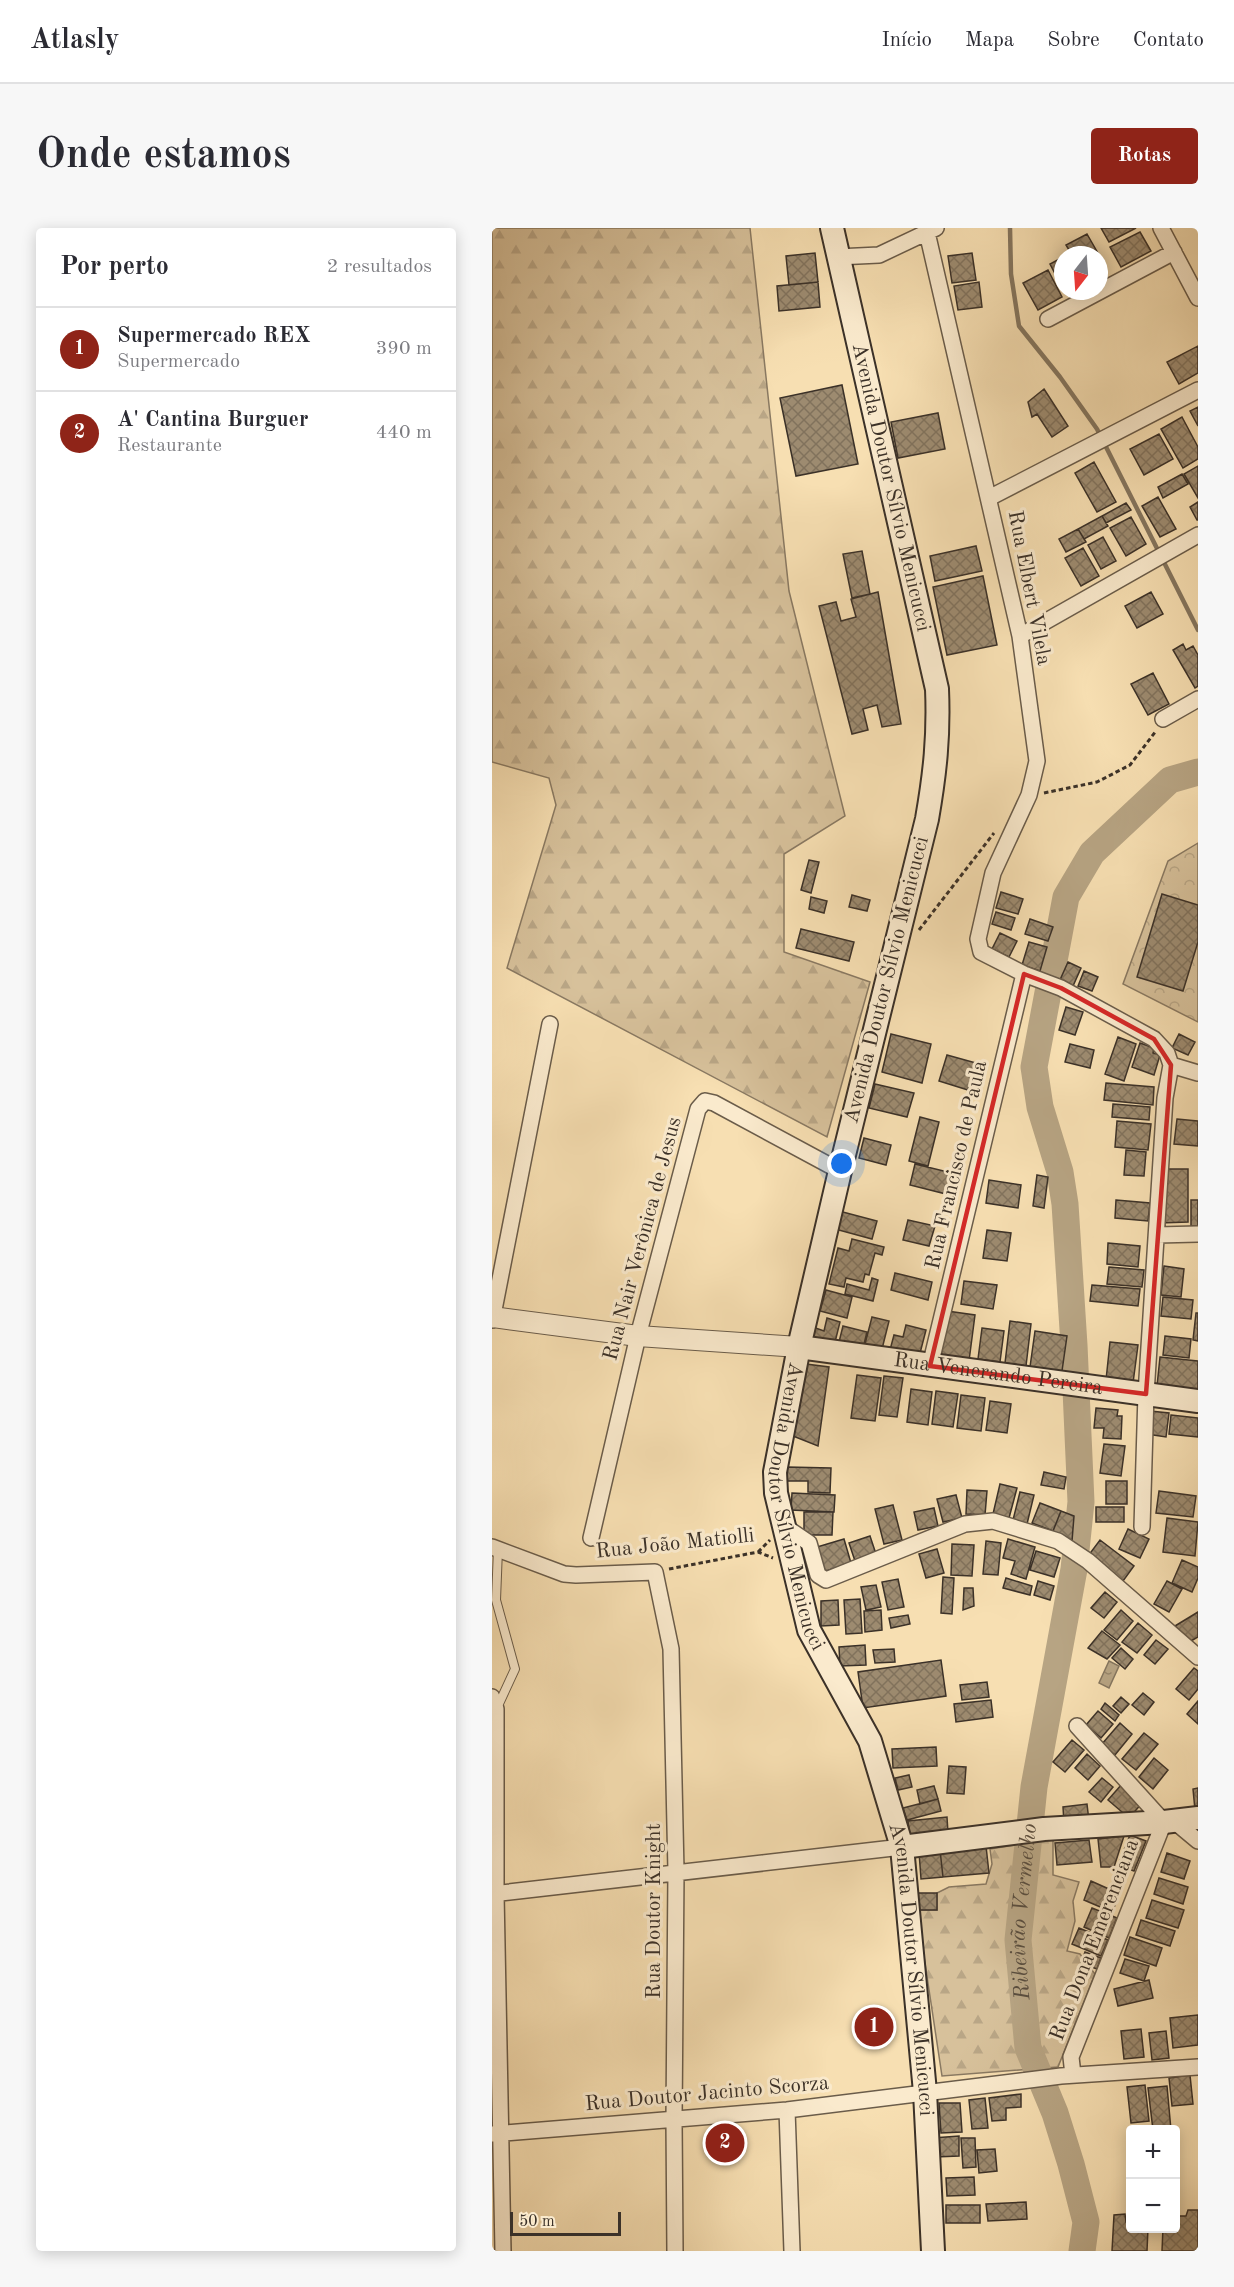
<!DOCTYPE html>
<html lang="pt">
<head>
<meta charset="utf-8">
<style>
	:root { --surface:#fff; --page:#f7f7f7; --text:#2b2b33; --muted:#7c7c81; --line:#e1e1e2; --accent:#8f2418 }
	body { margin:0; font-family:"Old Standard TT",serif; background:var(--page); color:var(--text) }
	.controls { position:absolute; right:18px; bottom:18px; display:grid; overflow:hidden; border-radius:6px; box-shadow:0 3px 15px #0003 }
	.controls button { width:54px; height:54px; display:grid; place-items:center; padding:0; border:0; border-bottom:2px solid var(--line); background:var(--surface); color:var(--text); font:30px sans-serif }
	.compass { position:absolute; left:562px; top:18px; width:54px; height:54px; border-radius:50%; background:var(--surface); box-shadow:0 3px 15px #0003; rotate:197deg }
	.scale { position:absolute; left:18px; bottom:15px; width:111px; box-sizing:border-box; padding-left:6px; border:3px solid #3b3128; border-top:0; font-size:16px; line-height:21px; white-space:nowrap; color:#3b3128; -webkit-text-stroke:4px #faeacd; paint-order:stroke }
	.you { position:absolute; left:350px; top:936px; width:21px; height:21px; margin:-15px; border:4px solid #fff; border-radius:50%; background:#1a73e8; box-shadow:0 0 0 9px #1a73e833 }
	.badge { display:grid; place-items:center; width:39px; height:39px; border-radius:50%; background:var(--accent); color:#fff; font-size:20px; font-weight:700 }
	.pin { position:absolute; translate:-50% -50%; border:3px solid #fff; box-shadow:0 2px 6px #0006 }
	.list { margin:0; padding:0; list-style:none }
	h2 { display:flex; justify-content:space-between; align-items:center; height:78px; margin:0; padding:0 24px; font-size:26px }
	h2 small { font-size:20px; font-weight:400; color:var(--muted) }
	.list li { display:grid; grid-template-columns:39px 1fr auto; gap:18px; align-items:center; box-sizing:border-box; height:84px; padding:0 24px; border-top:2px solid var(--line) }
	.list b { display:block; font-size:22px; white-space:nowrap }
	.list p { margin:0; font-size:20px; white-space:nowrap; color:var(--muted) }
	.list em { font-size:20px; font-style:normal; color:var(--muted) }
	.map { position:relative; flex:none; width:706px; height:2023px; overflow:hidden; border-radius:6px }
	header { display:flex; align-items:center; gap:36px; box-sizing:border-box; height:84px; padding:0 30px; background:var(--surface); border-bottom:2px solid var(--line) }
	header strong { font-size:28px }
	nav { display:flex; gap:33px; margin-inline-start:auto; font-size:21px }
	.intro { display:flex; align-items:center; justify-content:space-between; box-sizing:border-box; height:144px; padding:0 36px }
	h1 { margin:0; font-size:42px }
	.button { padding:15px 27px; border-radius:6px; background:var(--accent); color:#fff; font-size:21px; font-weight:700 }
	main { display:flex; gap:36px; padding:0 36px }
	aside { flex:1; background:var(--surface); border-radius:6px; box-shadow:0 3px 15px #0003 }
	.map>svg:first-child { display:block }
	.forest { fill:url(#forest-firs); stroke:#897962; stroke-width:1.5 }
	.park { fill:url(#park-crowns); stroke:#897962; stroke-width:1.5 }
	.water { fill:url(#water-ripples); stroke:#85765f; stroke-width:1.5 }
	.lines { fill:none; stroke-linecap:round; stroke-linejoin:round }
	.stream { stroke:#85765f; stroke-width:4.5 }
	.river { stroke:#b7a483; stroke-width:27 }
	.building { fill:url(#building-cross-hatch); stroke:#3b3128; stroke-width:1.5 }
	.service-casing { stroke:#6a5c4a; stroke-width:10 }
	.minor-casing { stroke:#6a5c4a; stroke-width:18 }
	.tertiary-casing { stroke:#6a5c4a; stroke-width:22 }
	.secondary-casing { stroke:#3b3128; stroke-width:26 }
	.path { stroke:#3b3128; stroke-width:3; stroke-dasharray:4.5 3; stroke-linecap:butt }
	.service { stroke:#faeacd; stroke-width:8 }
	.minor { stroke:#faeacd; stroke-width:15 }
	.tertiary { stroke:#faeacd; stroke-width:20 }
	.secondary { stroke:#faeacd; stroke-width:22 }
	.marked { fill:none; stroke:#d62828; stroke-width:4.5; stroke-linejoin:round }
	.labels { text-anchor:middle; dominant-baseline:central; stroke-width:6; stroke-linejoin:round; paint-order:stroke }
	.street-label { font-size:21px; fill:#3b3128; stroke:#faeacd }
	.water-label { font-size:22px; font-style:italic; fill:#5a4e3f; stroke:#faeacd }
</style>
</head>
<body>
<header>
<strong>Atlasly</strong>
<nav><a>Início</a><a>Mapa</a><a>Sobre</a><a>Contato</a></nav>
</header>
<div class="intro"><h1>Onde estamos</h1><a class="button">Rotas</a></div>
<main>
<aside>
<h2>Por perto<small>2 resultados</small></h2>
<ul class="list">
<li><span class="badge">1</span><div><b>Supermercado REX</b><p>Supermercado</p></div><em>390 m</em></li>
<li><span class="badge">2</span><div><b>A' Cantina Burguer</b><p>Restaurante</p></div><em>440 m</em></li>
</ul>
</aside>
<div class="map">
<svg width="706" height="2023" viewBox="0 0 706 2023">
	<defs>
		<pattern id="forest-firs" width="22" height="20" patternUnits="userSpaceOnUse" patternTransform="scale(1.5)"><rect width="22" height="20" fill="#d7c19b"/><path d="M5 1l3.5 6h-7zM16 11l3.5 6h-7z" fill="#b9a686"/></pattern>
		<pattern id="park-crowns" width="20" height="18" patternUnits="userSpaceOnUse" patternTransform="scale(1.5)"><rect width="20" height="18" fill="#d7c19b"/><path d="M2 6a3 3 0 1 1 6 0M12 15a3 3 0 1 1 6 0" fill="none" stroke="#b9a686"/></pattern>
		<pattern id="water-ripples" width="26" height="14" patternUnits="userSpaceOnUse" patternTransform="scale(1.5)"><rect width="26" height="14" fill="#b7a483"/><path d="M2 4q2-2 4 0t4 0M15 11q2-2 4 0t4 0" fill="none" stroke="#96866b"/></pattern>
		<pattern id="building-cross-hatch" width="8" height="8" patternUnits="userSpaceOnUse" patternTransform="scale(1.5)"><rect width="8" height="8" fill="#9d8b70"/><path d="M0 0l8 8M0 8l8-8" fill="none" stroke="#81725c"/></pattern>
	</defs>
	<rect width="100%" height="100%" fill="#f7dfb2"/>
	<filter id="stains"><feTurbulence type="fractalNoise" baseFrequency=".00333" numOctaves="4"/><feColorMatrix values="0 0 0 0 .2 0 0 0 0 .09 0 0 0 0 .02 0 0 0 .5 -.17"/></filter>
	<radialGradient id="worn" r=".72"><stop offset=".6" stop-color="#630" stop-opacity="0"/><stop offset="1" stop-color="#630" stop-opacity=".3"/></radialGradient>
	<path class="forest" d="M0,0H258L297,363L353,588L292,626V724L378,754L335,909L15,740L64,577L57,550L0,534Z
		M561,1611V1647L587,1654L581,1673L583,1693L575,1723L588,1726L603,1746L566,1839L450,1848L425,1682H445V1665L457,1659L494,1656L500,1636L498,1621Z"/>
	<path class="park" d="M706,615V794L631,756L676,633Z"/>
	<path class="water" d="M617,1433L627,1438L617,1460L607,1455Z"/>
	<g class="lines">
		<path class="stream" d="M518,0L519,46L527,98L568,149L605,201L706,402"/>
		<path class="river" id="s1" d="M590,2023L594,1994L579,1936L563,1885L536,1820L526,1712L542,1559L582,1341L589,1274L582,1117L573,976L568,944L548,879L542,839L574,669L600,625L678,552L706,544"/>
	</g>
	<path class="building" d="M609,0H644L617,14Z
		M648,4L659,23L629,39L618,19Z
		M595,6L607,27H580L574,17Z
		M323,25L326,54L297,57L294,28Z
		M480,25L484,52L460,55L456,28Z
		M571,29V61L558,36Z
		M556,42L570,69L546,82L531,55Z
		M326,54L328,79L287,83L285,58Z
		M487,54L490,79L466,82L462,58Z
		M706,118V145L687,156L675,134Z
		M350,157L366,236L304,248L288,170Z
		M552,161L576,198L560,209L545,186L540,189L536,174Z
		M706,179V198L698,183Z
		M446,185L453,221L406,230L399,194Z
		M690,189L706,219V231L691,240L669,201Z
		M667,206L681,231L652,247L638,221Z
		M602,234L624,274L605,284L583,245Z
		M706,238V270L692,246Z
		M690,246L696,256L671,270L666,259Z
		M666,269L684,301L668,309L650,278Z
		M706,274V292H705L698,279Z
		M634,275L639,282L614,295L610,288Z
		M610,288L616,298L592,311L586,301Z
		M639,289L654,316L634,328L618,300Z
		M586,301L594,314L574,324L567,311Z
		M611,309L624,333L609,341L596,317Z
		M484,318L490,343L443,353L438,328Z
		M591,320L607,348L589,358L573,330Z
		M370,323L378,366L360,370L351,326Z
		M491,348L505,417L455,427L441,359Z
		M386,364L409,496L390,499L385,477L371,481L376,502L360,506L327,378L344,374L349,393L364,389L359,371Z
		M659,364L671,386L645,400L633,378Z
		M691,416L694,422L701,418L706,427V458L703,460L681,422Z
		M661,445L677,476L656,487L639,456Z
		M317,632L327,634L319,665L309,662Z
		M509,664L531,671L526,686L504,680Z
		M670,666L706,677V714L691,763L645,749Z
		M360,667L378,672L375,683L357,679Z
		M319,669L335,673L332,685L317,681Z
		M504,684L523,690L519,702L500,696Z
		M538,691L561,699L556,713L533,706Z
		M309,701L362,714L357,733L304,720Z
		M508,705L525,713L517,729L500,721Z
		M537,714L555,719L548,743L530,737Z
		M576,734L589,740L581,758L568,752Z
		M592,743L606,749L600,763L586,758Z
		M574,779L591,784L583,807L567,802Z
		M399,806L439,816L430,855L390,844Z
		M687,806L703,814L696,827L680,820Z
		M626,809L644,816L632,853L613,846Z
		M648,815L662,820L661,825L668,827L662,847L640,839Z
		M578,816L602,822L598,840L573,834Z
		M455,827L484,835L476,862L447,853Z
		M614,855L662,859L661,877L612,872Z
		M383,856L422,865L415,889L377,880Z
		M621,876L658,879L657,892L620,889Z
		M428,889L447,894L436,938L417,933Z
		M685,891L706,893V918L682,916Z
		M625,893L659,896L656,922L623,919Z
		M372,910L399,917L394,937L367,930Z
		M634,922L654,924L652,948L632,947Z
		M423,936L460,945L454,966L418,957Z
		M676,941H696V994L668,995Z
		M545,947L556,949L552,980L541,978Z
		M497,952L529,957L526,980L494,975Z
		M624,972L658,975L656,993L623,990Z
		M699,972H706V998H699Z
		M347,983L385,993L380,1011L343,1001Z
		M416,992L443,998L437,1018L411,1012Z
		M495,1002L519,1005L515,1033L491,1030Z
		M360,1011L392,1019L390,1027L383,1025L377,1047L373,1046L371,1054L354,1050L352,1059L337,1056L346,1020L357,1023Z
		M616,1015L648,1018L646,1039L615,1036Z
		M672,1038L692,1041L689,1069L669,1067Z
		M617,1039L652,1042L650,1059L615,1056Z
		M403,1045L440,1054L436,1072L399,1062Z
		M380,1050L386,1052L381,1073L353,1066L355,1056L377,1062Z
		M472,1053L505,1057L501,1081L469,1076Z
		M600,1057L648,1061L646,1078L598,1073Z
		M334,1062L360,1069L355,1090L328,1083Z
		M671,1069L701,1072L699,1091L669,1088Z
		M455,1083L483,1087L477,1133L449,1129Z
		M704,1085H706V1113L701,1112Z
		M380,1089L397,1093L390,1121L373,1116Z
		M335,1090L348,1094L342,1118L321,1112V1099L332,1103Z
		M518,1093L539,1096L534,1138L513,1135Z
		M414,1097L434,1102L427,1129L398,1122L402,1107L411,1109Z
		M351,1098L375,1104L371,1120L347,1114Z
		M490,1100L512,1103L508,1134L486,1131Z
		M543,1103L575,1108L570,1143L538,1139Z
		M673,1108L699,1111L697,1130L671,1127Z
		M618,1114L646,1117L641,1155L614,1152Z
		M668,1129L706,1133V1163L665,1158Z
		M314,1136L337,1139L326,1218L301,1208Z
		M365,1147L389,1150L383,1193L359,1190Z
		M392,1148L411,1150L405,1189L387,1187Z
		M419,1161L440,1164L436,1197L415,1194Z
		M444,1163L466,1166L461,1199L440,1196Z
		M469,1167L493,1170L489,1203L465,1200Z
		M498,1173L519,1176L515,1205L494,1202Z
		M604,1180L626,1182L625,1188H630L629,1211L611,1210L612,1200H602Z
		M658,1183L677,1185L674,1209L655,1206Z
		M679,1187L706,1190V1209L677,1206Z
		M612,1216L633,1218L629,1248L608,1245Z
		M295,1239L339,1240L338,1265L316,1264V1253H295Z
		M552,1244L574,1249L572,1261L549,1257Z
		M614,1253H635V1276H614Z
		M508,1256L525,1260L517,1290L501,1286Z
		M475,1262L495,1263L493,1287L474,1286Z
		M667,1263L704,1268L701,1289L664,1285Z
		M528,1264L542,1267L535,1296L521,1292Z
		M300,1265L343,1267L342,1284L299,1282Z
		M464,1267L470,1290L451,1294L445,1271Z
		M548,1275L569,1283L561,1303L540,1295Z
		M401,1277L410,1312L392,1316L383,1281Z
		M604,1279H632V1294H604Z
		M442,1280L446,1298L426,1302L422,1284Z
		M569,1283L582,1288L580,1313L561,1303Z
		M312,1284H341L340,1307H312Z
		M675,1290L706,1294L703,1328L671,1324Z
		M636,1301L657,1311L648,1330L627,1321Z
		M378,1308L384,1326L363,1333L357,1315Z
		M352,1311L359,1335L328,1345L325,1319Z
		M516,1311L543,1319L534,1351L519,1346L523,1333L511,1330Z
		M608,1312L642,1338L631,1353L596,1328Z
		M494,1313L509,1315L506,1347L491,1346Z
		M460,1316L482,1317L480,1348L459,1347Z
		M445,1321L452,1345L434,1350L427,1326Z
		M544,1323L568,1330L562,1349L538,1342Z
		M690,1332L706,1339V1350L700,1364L680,1355Z
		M451,1349L462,1350L460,1386L449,1385Z
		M514,1350L540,1358L538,1367L511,1360Z
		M406,1351L412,1379L396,1382L390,1354Z
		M546,1353L562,1358L558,1372L542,1367Z
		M675,1353L690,1361L677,1384L662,1376Z
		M384,1357L389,1379L374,1382L369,1359Z
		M472,1360H481L482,1378L471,1382Z
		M613,1364L625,1374L612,1390L599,1380Z
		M368,1371L370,1405L354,1406L352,1372Z
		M346,1372L347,1397L329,1398V1373Z
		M389,1382L390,1402L373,1404L372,1383Z
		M629,1382L641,1393L625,1412L612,1402Z
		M706,1384V1409L699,1413L683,1398Z
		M416,1387L418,1396L399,1400L397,1390Z
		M646,1395L660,1407L645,1425L630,1414Z
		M610,1403L628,1417L615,1431L596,1420Z
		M664,1412L676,1421L663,1436L652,1427Z
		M373,1417L374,1437L348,1438L347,1419Z
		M629,1420L641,1431L633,1441L620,1430Z
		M402,1421L403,1434L383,1435L381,1422Z
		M449,1432L454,1468L371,1480L366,1444Z
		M702,1440L706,1443V1461L697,1472L684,1461Z
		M495,1454L497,1469L470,1472L468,1457Z
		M651,1465L662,1474L652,1487L640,1477Z
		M629,1469L637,1476L629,1485L621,1478Z
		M499,1472L501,1489L464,1494L462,1476Z
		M706,1473V1496L695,1486Z
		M613,1475L627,1487L623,1493L609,1481Z
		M606,1483L621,1496L609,1510L594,1497Z
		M628,1495L640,1506L623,1527L610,1516Z
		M652,1505L666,1516L644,1542L630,1531Z
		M580,1512L592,1522L573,1544L561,1534Z
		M444,1519L445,1538L401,1540L400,1521Z
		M595,1526L608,1538L596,1552L583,1540Z
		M662,1530L676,1542L661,1561L647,1549Z
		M457,1538L474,1539L472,1566L455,1565Z
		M417,1547L420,1559L406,1562L403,1550Z
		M610,1550L621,1559L609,1574L597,1564Z
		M630,1556L651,1574L637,1590L616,1572Z
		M442,1558L446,1571L428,1576L425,1562Z
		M706,1560V1582H703L701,1561Z
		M446,1571L449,1583L415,1592L411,1580Z
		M595,1576L597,1593L572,1595L571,1579Z
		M455,1589L456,1605L418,1609L416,1593Z
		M638,1607L654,1613L642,1643L626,1637Z
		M632,1608L622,1639H609L606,1611Z
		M597,1612L600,1634L565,1637L563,1615Z
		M494,1618L497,1645L451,1649L448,1622Z
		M448,1622L451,1649L429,1651L427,1624Z
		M675,1625L698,1633L692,1651L669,1644Z
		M667,1650L696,1659L691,1676L662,1666Z
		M599,1653L628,1666L620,1684L592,1672Z
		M425,1665H445V1682H425Z
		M660,1672L692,1682L686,1700L654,1690Z
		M600,1680L625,1690L617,1710L592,1699Z
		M649,1692L683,1703L678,1718L644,1707Z
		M587,1700L616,1712L609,1728L580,1716Z
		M638,1709L670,1720L664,1738L632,1727Z
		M593,1724L609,1730L605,1741L589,1735Z
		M633,1731L657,1738L652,1753L628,1745Z
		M657,1752L661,1770L626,1778L622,1761Z
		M706,1787V1817L681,1820L678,1790Z
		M649,1801L652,1829L632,1831L629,1803Z
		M674,1803L677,1830L660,1832L657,1805Z
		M698,1847L701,1876L680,1878L677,1850Z
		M653,1857L657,1893L639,1895L635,1859Z
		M675,1858L679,1902H661L656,1860Z
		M529,1866V1879L514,1880V1892L500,1893L497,1870Z
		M493,1870L496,1900L480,1901L477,1872Z
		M447,1875H468L470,1904L449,1905Z
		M228,1894H239L238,1936L227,1935Z
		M635,1907H638V1941Z
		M467,1908V1928L443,1929L441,1910Z
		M469,1910H483L484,1939L471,1940Z
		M503,1921L505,1943L487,1945L485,1922Z
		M482,1949L483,1967L455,1968L454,1950Z
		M534,1974L535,1991L496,1993L494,1976Z
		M454,1977H488V1995H454Z
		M684,1981H685L686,1988H694L696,1982H706V2023H670L671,2000H684Z
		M633,1986L634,1994H638V2000H656L655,2023H620L622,1987Z"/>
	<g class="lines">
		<defs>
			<path id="service" d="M5,1480L23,1441L4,1372L6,1321"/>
			<path id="minor" d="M434,0L528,408L545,533L537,567L501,645L486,711L489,724L532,746L569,760L662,811L675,825L679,837L673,870L654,1166L650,1299
				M669,0L706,70
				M345,29L387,27L444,0
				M556,91L682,24
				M497,270L706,162
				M528,408L706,307
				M671,491L706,471
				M679,837L706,845
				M665,1007L706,1006
				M0,1092L58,796
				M438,1138L532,746
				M292,1298L317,1315L326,1347L334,1352L473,1296L501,1293L566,1313L596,1333L706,1429
				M99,1310L146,1108L206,881L213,873L222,875L348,943
				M0,1319L72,1346L84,1347L163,1344L179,1421L184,1643L182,1892L183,2023
				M0,1469L4,1481V1666L11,2023
				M682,1593L706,1613
				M0,1666L410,1619
				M581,1847L579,1829L672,1594L585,1498
				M295,1882L300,2023
				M0,1906L295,1882L569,1848L706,1839"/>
			<path id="tertiary" d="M0,1089L146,1108L307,1119"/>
			<g id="secondary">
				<path id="s2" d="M340,0L445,461C447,508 443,545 435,591L348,943L307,1119L283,1244L284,1265L317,1402L378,1513L410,1619L433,1864L441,2023"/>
				<path id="s3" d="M307,1119L706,1173"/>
				<path d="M410,1619L552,1601L672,1594L706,1590"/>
			</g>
		</defs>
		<use href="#service" class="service-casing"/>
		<use href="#minor" class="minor-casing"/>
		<use href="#tertiary" class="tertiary-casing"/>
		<use href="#secondary" class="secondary-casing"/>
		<path class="path" d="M552,565L605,554L638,537L664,503
			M427,702L502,605
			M266,1324L278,1312
			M177,1341L266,1324L281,1330"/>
		<use href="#service" class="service"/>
		<use href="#minor" class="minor"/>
		<use href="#tertiary" class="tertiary"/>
		<use href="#secondary" class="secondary"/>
	</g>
	<path class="marked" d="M532,746L569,760L662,811L679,837L654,1166L438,1138Z"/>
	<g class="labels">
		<g class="street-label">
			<text stroke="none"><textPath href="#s2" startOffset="266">Avenida Doutor Sílvio Menicucci</textPath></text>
			<text transform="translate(537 360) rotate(79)">Rua Elbert Vilela</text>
			<text transform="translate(395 752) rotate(-76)">Avenida Doutor Sílvio Menicucci</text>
			<text transform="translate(465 937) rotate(-77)">Rua Francisco de Paula</text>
			<text transform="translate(151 1011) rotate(-75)">Rua Nair Verônica de Jesus</text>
			<text stroke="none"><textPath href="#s3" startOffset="201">Rua Venerando Pereira</textPath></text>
			<text stroke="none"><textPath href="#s2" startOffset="1310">Avenida Doutor Sílvio Menicucci</textPath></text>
			<text transform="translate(183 1316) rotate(-6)">Rua João Matiolli</text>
			<text transform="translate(162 1683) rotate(-90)">Rua Doutor Knight</text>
			<text transform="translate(603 1712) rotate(-69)">Rua Dona Emerenciana</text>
			<text stroke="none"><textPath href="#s2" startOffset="1796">Avenida Doutor Sílvio Menicucci</textPath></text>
			<text transform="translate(215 1866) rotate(-5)">Rua Doutor Jacinto Scorza</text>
		</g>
		<g class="water-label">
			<text stroke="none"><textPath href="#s1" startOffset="350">Ribeirão Vermelho</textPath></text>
		</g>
	</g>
	<rect width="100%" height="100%" filter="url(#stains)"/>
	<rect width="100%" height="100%" fill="url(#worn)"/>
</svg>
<div class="controls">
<button>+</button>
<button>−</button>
</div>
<svg class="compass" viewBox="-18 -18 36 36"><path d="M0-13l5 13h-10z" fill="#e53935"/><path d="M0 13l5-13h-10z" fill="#7c7c81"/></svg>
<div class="scale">50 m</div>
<div class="you"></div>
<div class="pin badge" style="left:382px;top:1799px">1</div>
<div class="pin badge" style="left:233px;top:1915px">2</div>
</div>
</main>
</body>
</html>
